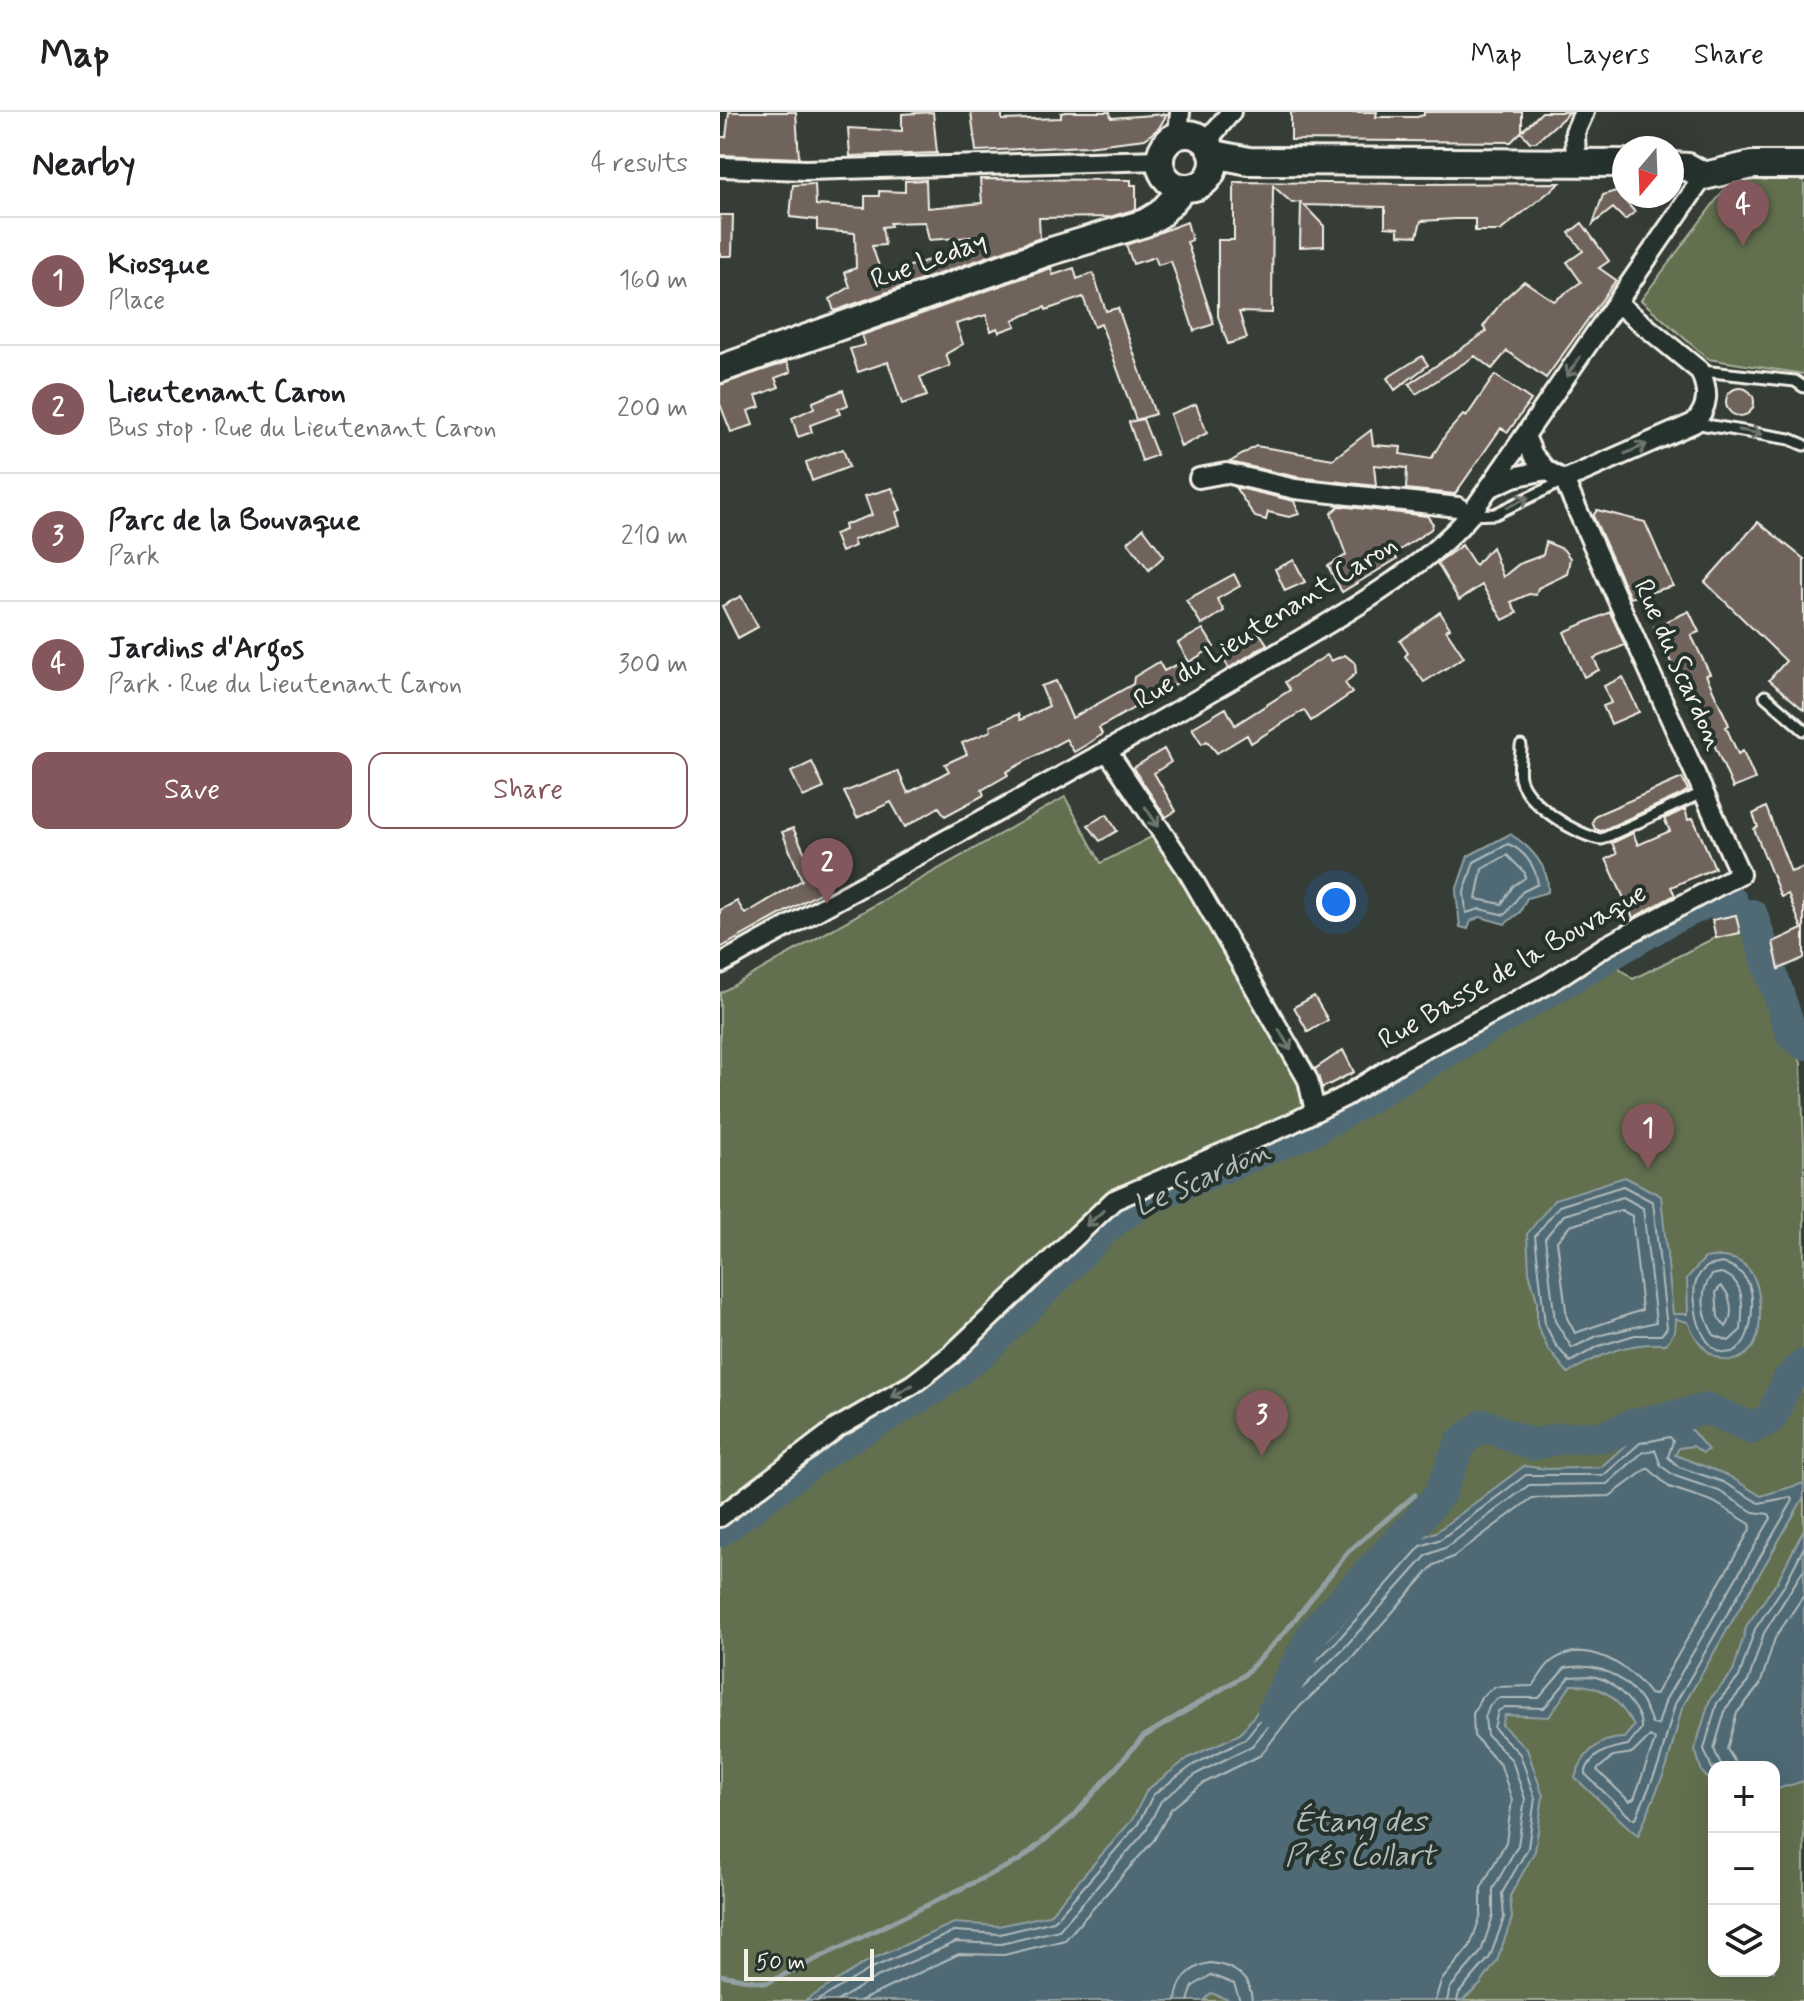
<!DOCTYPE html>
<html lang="en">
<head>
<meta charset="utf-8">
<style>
	:root { --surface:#fff; --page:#f2f2f2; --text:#202124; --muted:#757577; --line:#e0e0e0; --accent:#84575d }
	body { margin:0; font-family:Mynerve,sans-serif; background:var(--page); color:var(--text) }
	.controls { position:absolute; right:24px; bottom:24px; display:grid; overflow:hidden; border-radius:16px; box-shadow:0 8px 32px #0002 }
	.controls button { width:72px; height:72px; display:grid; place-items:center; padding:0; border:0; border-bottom:2px solid var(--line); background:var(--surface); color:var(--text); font:40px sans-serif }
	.compass { position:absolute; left:892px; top:24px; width:72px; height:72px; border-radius:50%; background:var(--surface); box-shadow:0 8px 32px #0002; rotate:199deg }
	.scale { position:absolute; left:24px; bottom:20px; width:130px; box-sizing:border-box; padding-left:8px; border:4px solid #f4f1e8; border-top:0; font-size:22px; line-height:28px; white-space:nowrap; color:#f4f1e8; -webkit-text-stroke:6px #26332d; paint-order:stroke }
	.you { position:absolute; left:616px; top:790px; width:28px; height:28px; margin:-20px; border:6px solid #fff; border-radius:50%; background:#1a73e8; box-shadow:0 0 0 12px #1a73e833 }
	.badge { display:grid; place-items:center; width:52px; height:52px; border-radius:50%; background:var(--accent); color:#fff; font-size:26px; font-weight:700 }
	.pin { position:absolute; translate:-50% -66px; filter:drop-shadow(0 2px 4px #0008) }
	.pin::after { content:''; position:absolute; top:42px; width:28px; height:24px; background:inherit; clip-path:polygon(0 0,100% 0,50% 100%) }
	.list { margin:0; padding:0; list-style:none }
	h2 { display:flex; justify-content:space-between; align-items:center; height:104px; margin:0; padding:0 32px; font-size:34px }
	h2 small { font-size:26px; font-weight:400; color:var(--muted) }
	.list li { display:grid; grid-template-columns:52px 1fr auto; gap:24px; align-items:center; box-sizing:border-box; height:128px; padding:0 32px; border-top:2px solid var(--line) }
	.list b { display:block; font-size:30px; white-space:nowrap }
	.list p { margin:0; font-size:26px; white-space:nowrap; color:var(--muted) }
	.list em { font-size:26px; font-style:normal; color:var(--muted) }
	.actions { display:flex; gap:16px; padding:24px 32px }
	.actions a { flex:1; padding:18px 0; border:2px solid var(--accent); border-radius:16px; text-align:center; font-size:28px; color:var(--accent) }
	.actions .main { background:var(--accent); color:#fff }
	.icon { flex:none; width:44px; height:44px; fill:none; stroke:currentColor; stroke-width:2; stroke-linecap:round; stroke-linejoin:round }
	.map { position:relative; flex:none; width:1084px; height:1889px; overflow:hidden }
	header { display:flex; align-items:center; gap:48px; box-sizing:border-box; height:112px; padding:0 40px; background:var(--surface); border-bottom:2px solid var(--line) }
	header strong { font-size:38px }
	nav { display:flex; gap:44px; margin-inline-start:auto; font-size:28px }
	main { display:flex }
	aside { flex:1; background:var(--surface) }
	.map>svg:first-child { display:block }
	.green { fill:#626f50; stroke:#abb09c; stroke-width:2; fill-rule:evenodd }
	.water { fill:#506a75; stroke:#92a0a3; stroke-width:2 }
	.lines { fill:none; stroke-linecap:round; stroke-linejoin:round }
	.shore { stroke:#b2bbba; stroke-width:2 }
	.stream { stroke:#92a0a3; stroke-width:5 }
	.river { stroke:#506a75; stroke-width:32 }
	.building { fill:#70645c; stroke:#f4f1e8; stroke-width:2; fill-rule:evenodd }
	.lane-casing { stroke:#f4f1e8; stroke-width:15 }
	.street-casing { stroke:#f4f1e8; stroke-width:24 }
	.secondary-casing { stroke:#f4f1e8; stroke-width:32 }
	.lane { stroke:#26332d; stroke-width:9 }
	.street { stroke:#26332d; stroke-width:18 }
	.secondary { stroke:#26332d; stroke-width:26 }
	.oneway { stroke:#6e766e }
	.labels { text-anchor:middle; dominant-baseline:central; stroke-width:8; stroke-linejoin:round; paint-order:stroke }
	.street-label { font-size:28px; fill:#f4f1e8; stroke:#26332d }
	.water-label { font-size:30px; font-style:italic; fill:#b2bbba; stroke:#26332d }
</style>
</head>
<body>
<header>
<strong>Map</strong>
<nav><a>Map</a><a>Layers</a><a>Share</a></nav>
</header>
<main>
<aside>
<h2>Nearby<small>4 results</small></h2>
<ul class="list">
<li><span class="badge">1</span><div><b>Kiosque</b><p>Place</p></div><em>160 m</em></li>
<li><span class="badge">2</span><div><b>Lieutenant Caron</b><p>Bus stop · Rue du Lieutenant Caron</p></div><em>200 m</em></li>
<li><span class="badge">3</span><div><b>Parc de la Bouvaque</b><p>Park</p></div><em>210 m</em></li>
<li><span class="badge">4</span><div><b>Jardins d'Argos</b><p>Park · Rue du Lieutenant Caron</p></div><em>300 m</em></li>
</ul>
<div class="actions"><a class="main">Save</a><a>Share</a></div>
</aside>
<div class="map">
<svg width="1084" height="1889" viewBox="0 0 1084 1889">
	<rect width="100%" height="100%" fill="#353d36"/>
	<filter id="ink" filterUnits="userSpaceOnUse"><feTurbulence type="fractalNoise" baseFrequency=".0125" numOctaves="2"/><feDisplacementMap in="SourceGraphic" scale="16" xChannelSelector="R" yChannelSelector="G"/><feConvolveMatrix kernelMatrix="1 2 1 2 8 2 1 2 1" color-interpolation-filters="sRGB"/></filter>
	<g filter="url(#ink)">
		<path class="green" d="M1039,63L1084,64V262L988,247L921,188L1003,79L1019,69Z
			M345,685L381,751L435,723L607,999L885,844L913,867L1026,810L1081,951L1084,1032V1889H0V881ZM994,1655H1054V1859H994Z"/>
		<path class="water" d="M790,722C810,734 830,755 828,780L807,786L800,800L785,812L760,805L751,809L748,817L740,815L736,779L748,744Z
			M905,1065L941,1084L953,1202H968L967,1166L985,1146C1026,1139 1040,1163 1040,1200C1040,1211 1039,1227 1032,1236C1007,1266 977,1235 968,1210L956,1207L955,1219L946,1232C907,1230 881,1242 848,1261L828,1237L817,1213V1189L809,1160L807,1122L835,1087Z
			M968,1314L988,1338L983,1341L973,1334L959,1336L955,1343L1007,1363L1041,1384L1084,1371V1385L962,1596L947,1654L918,1724L855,1666C862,1642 878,1626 904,1626L914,1614C897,1586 884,1572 851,1573L829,1605L785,1603L782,1613L807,1637L823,1684L815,1739L790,1784L792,1806L777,1849L760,1873L742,1889H511L491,1881L484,1889H85L148,1849L234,1811L279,1814L329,1803L412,1708L427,1678L468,1646L520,1622L552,1580L611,1524L697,1427L716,1420L804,1354L828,1357L881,1355L917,1323Z
			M1084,1417V1669L1054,1678V1655H994V1673L982,1660L975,1637L990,1587L1013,1560L1027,1513L1057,1470Z"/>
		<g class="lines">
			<path class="shore" d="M788,732C804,738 816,755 818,772L802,780L785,803L760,797L746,801L744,780L754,750Z
				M787,743L805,761V766L793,774L782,792L756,787L762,757Z
				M903,1074L933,1090L947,1216L941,1223H915L879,1234L850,1250L835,1232L825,1212L815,1124L839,1094Z
				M903,1085L923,1096L936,1210L877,1224L852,1236L835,1209L825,1126L844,1103Z
				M901,1098L912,1104L922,1198L855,1221L847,1206L837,1129L850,1114Z
				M1002,1151C1019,1155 1031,1168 1032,1186C1035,1260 981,1256 975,1192C973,1176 974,1164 988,1154Z
				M1001,1161C1026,1167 1023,1197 1021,1218L1009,1229L994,1223C983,1206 978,1179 992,1163Z
				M1001,1174C1012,1183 1014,1204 1006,1215L998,1205L996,1180Z
				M930,1624L935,1628L914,1687L909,1689L877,1658L893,1644L913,1641Z
				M1002,1655L994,1637L1006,1596L1028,1570L1044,1521L1084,1457
				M1018,1655L1007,1637L1017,1601L1040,1573L1055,1526L1084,1483
				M994,1661L984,1637L997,1591L1019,1565L1035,1517L1064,1474L1084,1435
				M97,1889L152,1856L235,1819L280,1822L334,1809L418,1712L433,1683L473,1653L525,1627L558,1585L617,1529L701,1434L721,1427L806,1363H884L920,1331L950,1325L953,1329L948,1345L959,1355L1003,1370L1039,1391L1071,1385L1072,1390L955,1592L939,1652L916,1706H911L865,1662C870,1641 889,1636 908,1633L921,1617C922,1597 895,1570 876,1565C869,1563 858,1565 850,1565L824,1596L785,1595L778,1599L774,1616L800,1642L815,1686L808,1736L782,1781L784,1806L770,1845L739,1881L737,1889
				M117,1889L157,1865L236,1830L281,1832L339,1818L425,1720L441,1689L478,1661L532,1634L566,1592L624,1536L707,1443L727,1435L809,1373L887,1372L923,1340L935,1338L941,1354L955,1364L999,1379L1033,1400L1049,1402L1051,1406L946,1587L938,1613L932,1612C920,1573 885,1548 845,1556L819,1586H778L769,1594L765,1606L767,1623L792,1648L805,1687L798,1733L773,1777V1804L761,1840L730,1876L727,1889
				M140,1889L239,1842L284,1843L345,1828L434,1728L451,1697L484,1671L541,1643L574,1600L633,1545L714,1453L733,1445L812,1386L890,1384L928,1356L949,1375L994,1390L1030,1412L1031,1416L935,1583L930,1582C911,1555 866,1524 832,1549C824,1555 819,1566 813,1574L774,1575L761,1585L753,1602L754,1624L781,1654L792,1688L786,1730L761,1776V1803L750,1834L721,1869L715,1889
				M456,1889C457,1869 470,1854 490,1851C513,1853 531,1865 532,1889
				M468,1889L473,1874L491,1863L514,1872L520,1889"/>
			<path class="stream" d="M713,1381H720
				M0,1863L47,1871L300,1748L353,1705L423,1625L523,1564L565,1520L628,1440L695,1383"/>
			<path class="river" d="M1032,803L1072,923L1084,932
				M0,1419L108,1338L212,1278L261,1241L391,1111L423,1089L595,1017L949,808L987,790H1012
				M553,1599L594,1519L699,1407L720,1381L741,1330L764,1313L812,1333L836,1327L887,1324L912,1313L988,1297L1033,1316L1051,1306L1068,1268L1084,1253"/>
		</g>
		<path class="building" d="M9,0H76L79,46L0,43V25H6Z
			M213,0L217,41L130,44L128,16L182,19V2Z
			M251,0H282V8L341,6V1L346,0H390L391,6L447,2L439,16L425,27L367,34L256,39Z
			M571,0H657L656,5H697L704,3V0H802V19L791,30L571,28Z
			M822,0H850L816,30H810L801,20Z
			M260,67L411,68V73H416V97L390,105L319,106L320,126L114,199L110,187L130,175L125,160L136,156L135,121L97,118V108L70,105L73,73L95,72L96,93L145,96V84H159V79L185,80V69L206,68L207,96L262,91ZM205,110L209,128L266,124L212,147L162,163L152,134L165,133L162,115L171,114L170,111Z
			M514,70L692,72L840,71L780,119H755V107H735L701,109L697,124L678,123V116L665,115V95L584,93L604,114V134L580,135L581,90L572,91L553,74L552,201L519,200L527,226L508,232L498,204V128H514Z
			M896,79L915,100L905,108L893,96L873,112L883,83Z
			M0,103H13L12,144H0Z
			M467,110L472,128L467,130L494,212L474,219L451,149L438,153L435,145L413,152L406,133Z
			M862,111L889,149L879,156L896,168L826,266L787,239L772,257L755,244L696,282L689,272L767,219L763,215L783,188L804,169L834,189L861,170L847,150L863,139L849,121Z
			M331,156L333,163L354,156L357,167L373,161L386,199L398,196L435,302L416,308L381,212L374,215L363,185L326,198L325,195L293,208L296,214L279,220L277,216L271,219L266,203L236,212L243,232L226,242L230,254L200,265L207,284L182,292L168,250L138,260L130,237L145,233L142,223Z
			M702,244L708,253L675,278L667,266Z
			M67,250L71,260L55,266L59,275L36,284L40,295L28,299L33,313L11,320L0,292V273Z
			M775,263L811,288L788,320L781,316L735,382L686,377L687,356L654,353L656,374L577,365L510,350L536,334L613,347L651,318L653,333L681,335L680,342L711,347L726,322L743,303L746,305Z
			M1006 290a14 14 0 1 1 28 0a14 14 0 1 1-28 0Z
			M123,278L128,293L118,297L120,302L90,313L92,320L78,325L72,306L94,296L93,290Z
			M476,292L487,321L461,335L450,302Z
			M423,307L437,343L422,349L409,310Z
			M123,337L129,355L92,369L86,350Z
			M515,375L574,389L579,402L569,405L548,400L546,408L535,405Z
			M172,376L181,398L176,400L180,413L133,428L135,434L121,440L114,422L125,418L124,413L152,403L145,384Z
			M619,394L707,404L713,412L711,417L674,442L677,447L622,480L608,454L626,443L611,401Z
			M877,398L925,410L953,474L910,486L873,404Z
			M1038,410L1084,447V598L1049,568L1066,549L985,470Z
			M423,416L444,444L429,458L408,430Z
			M826,430L843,437L850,446L847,462L818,476L816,483L809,482L791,490L797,501L783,508L762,473L739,488L717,451L742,433L755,453L772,435L783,465L799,452L823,443Z
			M574,448L585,470L565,479L555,457Z
			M514,462L520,474L497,487L504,499L482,513L466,488Z
			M21,484L38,515L18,526L2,494Z
			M969,499L979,520L971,523L990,562L986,563L1009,613L1006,615L1018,642L1023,639L1035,667L1013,676L968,572L963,575L934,515Z
			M720,500L730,516L726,518L744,545L704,570L685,544L688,541L680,529Z
			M890,500L905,533L874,546L879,558L864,565L844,520Z
			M483,517L494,535L469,550L458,531Z
			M539,520L547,532L509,556L501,543Z
			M607,543L611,549L625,543L635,551L636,561L625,571L632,581L591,609L584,598L531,631L527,623L497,641L487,629L482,632L472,616L506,596L515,613L570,578L565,570Z
			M439,550L444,559L458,552L466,566L379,616L382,622L366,633L354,640L346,627L286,660L288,663L262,678L264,683L225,704L219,695L185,715L171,690L137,706L124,680L178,659L188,681L229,659L225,652L247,642L242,631L271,619L270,614L298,602L300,608L329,594L321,574L336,569L352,606L413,572L414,565Z
			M903,565L919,600L891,612L883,594L891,591L884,574Z
			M444,637L451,650L434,661L456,699L446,705L413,656Z
			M92,650L104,676L83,685L71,660Z
			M962,666L968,678L960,683L881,719L875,717L872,710L876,703Z
			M1046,695L1071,760L1084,755V846L1059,857L1053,830L1082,817L1068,782L1061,785L1034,717L1038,715L1033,702Z
			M965,697L968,708L973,706L995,756L951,775L955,783L913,806L886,747L897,742L892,731L913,721L918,733L950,719L944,707Z
			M387,702L397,719L380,729L368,713Z
			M73,716L103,779L0,836V798L17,789L25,802L82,768L62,720Z
			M1016,803L1020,821L996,826L992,808Z
			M594,884L608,908L588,920L574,895Z
			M623,938L634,960L602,976L595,957Z"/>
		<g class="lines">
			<defs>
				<path id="lane" d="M982,259L1075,269L1084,275
					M974,311L1070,327L1084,333
					M750,403L775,402L843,369
					M1045,584L1084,618
					M801,634C801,644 798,656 800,666C805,690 859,726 882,727L984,680"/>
				<path id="street" d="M458,24L460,0
					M486,30L511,0
					M856,51L855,20L864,0
					M0,55L86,58L440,48
					M805,324L813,343L826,358
					M479,366L506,361L575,377L738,395L750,403
					M844,368L974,311C989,295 989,279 980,259L897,191
					M769,376L793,365L826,358L844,368
					M388,640L466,756L588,968L595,999
					M0,852C173,756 347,664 518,564C589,522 697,466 750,403L984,64
					M0,1405L117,1316L193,1272L232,1242L394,1088L570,1012L626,984L685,947L826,873L886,834L1020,762L844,368"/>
				<path id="secondary" d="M440 49a27 27 0 1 1 54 0a27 27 0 1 1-54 0Z
					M494,42L529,49L904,51
					M952,54L968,55L984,64L1032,53H1084
					M0,257L325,141L425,111L440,102L464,76"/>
			</defs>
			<use href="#lane" class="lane-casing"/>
			<use href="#street" class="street-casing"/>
			<use href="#secondary" class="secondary-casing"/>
			<use href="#lane" class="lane"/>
			<use href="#street" class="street"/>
			<use href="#secondary" class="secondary"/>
		</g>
		<defs><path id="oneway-shaft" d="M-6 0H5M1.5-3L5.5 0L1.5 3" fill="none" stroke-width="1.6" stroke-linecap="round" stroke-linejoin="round" transform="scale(2)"/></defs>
		<g class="oneway">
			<use href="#oneway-shaft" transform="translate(853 255) rotate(125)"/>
			<use href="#oneway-shaft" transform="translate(1030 320) rotate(10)"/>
			<use href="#oneway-shaft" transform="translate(916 337) rotate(-23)"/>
			<use href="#oneway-shaft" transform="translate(798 390) rotate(-26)"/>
			<use href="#oneway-shaft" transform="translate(432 705) rotate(56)"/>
			<use href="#oneway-shaft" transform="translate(565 928) rotate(60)"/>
			<use href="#oneway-shaft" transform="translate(375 1106) rotate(138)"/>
			<use href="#oneway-shaft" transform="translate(182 1279) rotate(150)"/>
		</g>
	</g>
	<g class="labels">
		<g class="street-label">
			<text transform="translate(209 149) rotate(-20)">Rue Leday</text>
			<text transform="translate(546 511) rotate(-32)">Rue du Lieutenant Caron</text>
			<text transform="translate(958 553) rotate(66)">Rue du Scardon</text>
			<text transform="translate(793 855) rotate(-30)">Rue Basse de la Bouvaque</text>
		</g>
		<g class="water-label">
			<text transform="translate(482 1067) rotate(-24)">Le Scardon</text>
			<text x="640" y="1710">Étang des<tspan x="640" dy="34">Prés Collart</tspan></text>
		</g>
	</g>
</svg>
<div class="controls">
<button>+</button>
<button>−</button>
<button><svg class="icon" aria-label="layers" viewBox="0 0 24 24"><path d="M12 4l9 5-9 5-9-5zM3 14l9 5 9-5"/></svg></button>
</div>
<svg class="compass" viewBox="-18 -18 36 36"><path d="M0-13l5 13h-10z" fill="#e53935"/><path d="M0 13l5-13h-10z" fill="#757577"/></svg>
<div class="scale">50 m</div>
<div class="you"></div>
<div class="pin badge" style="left:928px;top:1057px">1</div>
<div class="pin badge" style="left:107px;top:792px">2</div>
<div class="pin badge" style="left:542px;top:1344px">3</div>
<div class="pin badge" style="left:1023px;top:134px">4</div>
</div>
</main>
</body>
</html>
